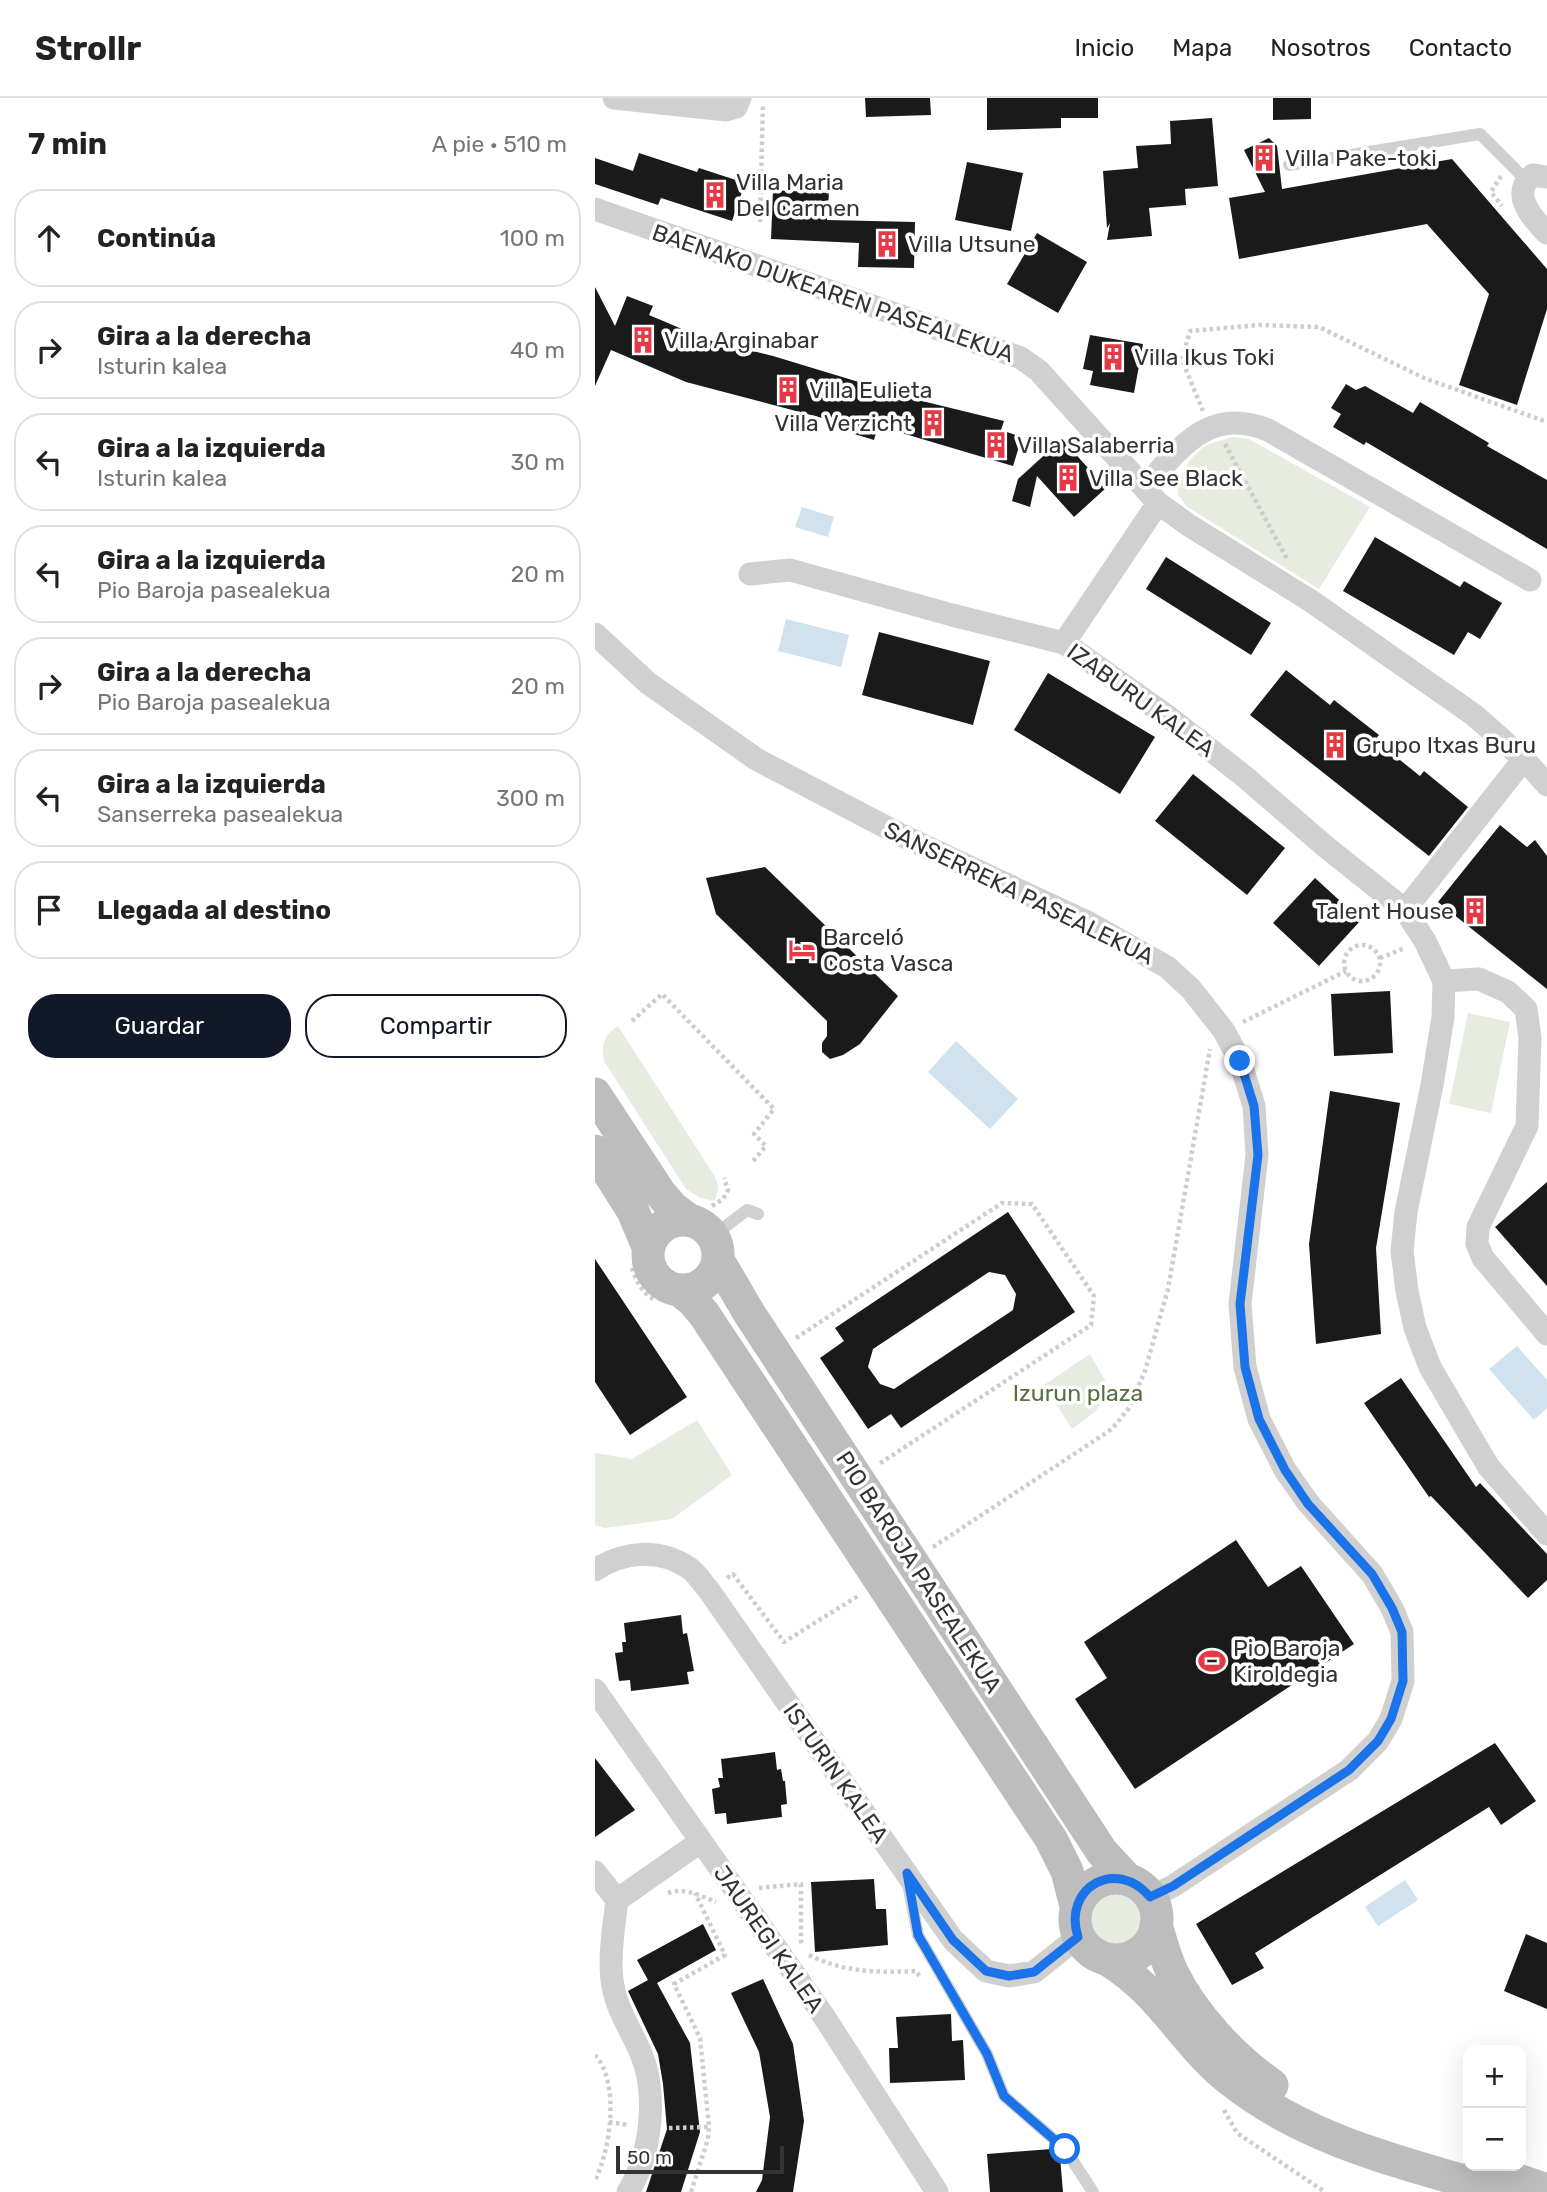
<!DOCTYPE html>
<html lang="es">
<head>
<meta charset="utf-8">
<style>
	:root { --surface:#fff; --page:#f2f2f2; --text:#222; --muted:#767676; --line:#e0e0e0; --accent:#111827 }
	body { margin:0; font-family:Rubik,sans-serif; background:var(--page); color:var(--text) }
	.controls { position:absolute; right:21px; bottom:21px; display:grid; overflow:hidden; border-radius:14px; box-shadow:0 7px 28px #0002 }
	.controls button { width:63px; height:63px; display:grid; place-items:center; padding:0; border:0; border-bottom:2px solid var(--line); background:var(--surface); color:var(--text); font:35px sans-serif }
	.scale { position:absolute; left:21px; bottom:18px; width:168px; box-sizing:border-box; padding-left:7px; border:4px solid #333; border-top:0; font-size:19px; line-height:24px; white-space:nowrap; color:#333; -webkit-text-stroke:5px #fff; paint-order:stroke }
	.stop { position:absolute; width:21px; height:21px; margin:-16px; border:5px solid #1a73e8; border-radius:50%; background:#fff }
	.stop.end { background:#1a73e8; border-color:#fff; box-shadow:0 2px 7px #0008 }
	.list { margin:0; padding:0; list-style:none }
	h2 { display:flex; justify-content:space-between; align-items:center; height:91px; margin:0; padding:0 28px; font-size:30px }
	h2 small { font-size:23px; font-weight:400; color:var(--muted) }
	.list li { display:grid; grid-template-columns:46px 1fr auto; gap:21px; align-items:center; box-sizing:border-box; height:98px; margin:0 14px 14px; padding:0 14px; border:2px solid var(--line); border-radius:28px }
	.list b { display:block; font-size:26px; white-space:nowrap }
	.list p { margin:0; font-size:23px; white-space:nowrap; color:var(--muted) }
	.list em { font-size:23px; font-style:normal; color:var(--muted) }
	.actions { display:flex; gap:14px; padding:21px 28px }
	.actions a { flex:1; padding:16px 0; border:2px solid var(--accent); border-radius:28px; text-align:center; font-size:24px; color:var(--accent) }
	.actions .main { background:var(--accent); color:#fff }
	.icon { flex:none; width:38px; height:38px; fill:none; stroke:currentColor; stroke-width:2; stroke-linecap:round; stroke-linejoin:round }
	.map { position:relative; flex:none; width:952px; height:2094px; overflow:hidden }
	header { display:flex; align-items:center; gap:42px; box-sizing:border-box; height:98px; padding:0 35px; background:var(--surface); border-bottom:2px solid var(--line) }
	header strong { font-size:33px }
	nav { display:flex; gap:38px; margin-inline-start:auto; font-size:24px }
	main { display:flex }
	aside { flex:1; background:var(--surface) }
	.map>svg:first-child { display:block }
	.green { fill:#e6ecdf }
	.water { fill:#cfe2ee }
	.building { fill:#1a1a1a; fill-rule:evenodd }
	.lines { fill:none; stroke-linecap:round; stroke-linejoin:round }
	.path { stroke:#cdcdcd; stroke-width:4.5; stroke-dasharray:3.5 3.5; stroke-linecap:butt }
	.lane { stroke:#d0d0d0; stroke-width:12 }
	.street { stroke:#d0d0d0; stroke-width:23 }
	.secondary { stroke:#bdbdbd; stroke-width:33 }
	.route { stroke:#1a73e8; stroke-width:9 }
	.labels { text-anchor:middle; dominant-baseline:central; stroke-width:7; stroke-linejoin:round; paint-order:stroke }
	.poi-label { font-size:23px; fill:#333; stroke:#fff; text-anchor:start }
	.street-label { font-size:23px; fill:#333; stroke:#fff }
	.park-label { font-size:23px; fill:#56703f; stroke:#fff }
</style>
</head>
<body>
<header>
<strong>Strollr</strong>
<nav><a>Inicio</a><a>Mapa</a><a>Nosotros</a><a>Contacto</a></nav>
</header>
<main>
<aside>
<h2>7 min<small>A pie · 510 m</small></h2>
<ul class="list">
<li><svg class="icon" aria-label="ahead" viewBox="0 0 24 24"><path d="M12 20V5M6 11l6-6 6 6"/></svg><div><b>Continúa</b></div><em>100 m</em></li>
<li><svg class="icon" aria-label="right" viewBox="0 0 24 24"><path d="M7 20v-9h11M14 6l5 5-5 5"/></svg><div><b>Gira a la derecha</b><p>Isturin kalea</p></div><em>40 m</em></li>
<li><svg class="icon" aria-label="left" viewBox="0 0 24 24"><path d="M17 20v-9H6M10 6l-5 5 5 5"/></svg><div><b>Gira a la izquierda</b><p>Isturin kalea</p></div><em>30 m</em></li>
<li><svg class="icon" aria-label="left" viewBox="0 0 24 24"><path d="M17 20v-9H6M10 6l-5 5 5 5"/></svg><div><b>Gira a la izquierda</b><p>Pio Baroja pasealekua</p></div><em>20 m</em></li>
<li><svg class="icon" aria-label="right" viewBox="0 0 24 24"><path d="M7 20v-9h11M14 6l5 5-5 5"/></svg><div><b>Gira a la derecha</b><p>Pio Baroja pasealekua</p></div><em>20 m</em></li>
<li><svg class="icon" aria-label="left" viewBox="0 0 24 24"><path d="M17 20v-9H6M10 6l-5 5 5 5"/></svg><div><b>Gira a la izquierda</b><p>Sanserreka pasealekua</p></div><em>300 m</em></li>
<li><svg class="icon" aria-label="arrive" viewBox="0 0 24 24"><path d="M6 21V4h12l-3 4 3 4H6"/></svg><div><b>Llegada al destino</b></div></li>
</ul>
<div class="actions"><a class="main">Guardar</a><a>Compartir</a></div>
</aside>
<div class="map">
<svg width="952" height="2094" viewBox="0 0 952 2094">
	<rect width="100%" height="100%" fill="#fff"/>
	<path class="green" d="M637,339L654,341L775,409L724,491L591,408L583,396C583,378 595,358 610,348C617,344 629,342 637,339Z
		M873,915L915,924L896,1015L854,1006Z
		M23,928L119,1077C124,1087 124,1093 119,1103L105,1100L91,1091L9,963C6,947 9,937 23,928Z
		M495,1256L514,1289L501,1313L477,1331L449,1287Z
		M102,1322L137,1377L77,1421L10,1430L0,1427V1355L37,1361Z
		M495 1820a26 26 0 1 1 52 0a26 26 0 1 1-52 0Z"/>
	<path class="water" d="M207,409L239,419L233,439L200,429Z
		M191,521L254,537L246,569L183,553Z
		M361,943L423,1001L395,1031L333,974Z
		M922,1248L952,1282V1310L939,1322L894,1271Z
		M810,1782L823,1802L783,1828L770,1809Z"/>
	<path class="building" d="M270,0H335L336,17L271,19Z
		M392,0H503V20H466V30L392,32Z
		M678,0H716V21L678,22Z
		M617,20L623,88L590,91L591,107L554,110L557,138L512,142L515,125L512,130L508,73L543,70L541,48L576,46L575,23Z
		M674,40L682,48L687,91L857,61L952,171V211L922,307L864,287L894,196L832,126L644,161L634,100L670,94L649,52Z
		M44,55L102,74L104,70L150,85L137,123L66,100L63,107L0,86V60L38,73Z
		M372,64L428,75L416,133L360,122Z
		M178,92L234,95L232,122L320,124L319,170L263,169L264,145L176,141Z
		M442,135L492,164L463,215L412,186Z
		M0,189L20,228L32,198L58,208L54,217L87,231L85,235L178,258L323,302L409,323L406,332L427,339L418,368L283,328L279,342L230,327L231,321L91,284L16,252L0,288Z
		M495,237L548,246L539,295L495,287L498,273L488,271Z
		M751,286L761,292L770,288L818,315L825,304L894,345L892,348L952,382V451L771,344L769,347L738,329L746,316L736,310Z
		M467,341L511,390L479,419L442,378L435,409L417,403L423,381Z
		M780,439L865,489L869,483L907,505L885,541L873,534L859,557L748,493Z
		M571,459L676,525L656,557L551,491Z
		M284,534L395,563L378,627L267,597Z
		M691,572L735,607L739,602L784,637L780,642L825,678L829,673L873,709L834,758L655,617Z
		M453,575L560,639L525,696L419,632Z
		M598,676L690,750L652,797L560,723Z
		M905,727L932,749L940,742L952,758V891L843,804Z
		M170,769L303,898L265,946L248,957L235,961L227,954V945L232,938V923L121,816L111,780Z
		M720,780L766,822L724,868L678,825Z
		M795,893L798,955L739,958L736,896Z
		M735,993L805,1005L781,1150L786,1236L721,1246L714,1146Z
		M952,1084V1188L900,1129Z
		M413,1114L480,1214L306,1330L296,1316L273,1331L225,1260L249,1243L240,1230ZM394,1174L410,1177L421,1196L418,1212L299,1291L285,1286L273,1269L278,1251Z
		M0,1161L92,1299L35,1337L0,1284Z
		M806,1280L881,1389L885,1385L952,1456V1482L933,1500L836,1398L834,1399L769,1305Z
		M641,1442L673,1489L706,1468L759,1546L540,1691L480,1601L512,1580L489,1544Z
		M86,1517L88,1536L92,1535L99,1573L92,1574L94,1586L36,1593L35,1582L24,1583L20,1555L28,1554L27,1544H31L29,1525Z
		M900,1645L941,1703L906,1727L894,1709L660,1855L669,1870L637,1887L601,1826Z
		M180,1654L182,1672L186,1671L188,1683H190L192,1706L186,1707L187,1719L132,1726L131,1715L120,1716L117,1691L125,1689L123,1680H128L126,1661Z
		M0,1660L40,1712L0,1739Z
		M279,1781L281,1811H291L293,1847L220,1854L216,1784Z
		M108,1826L121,1852L62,1885L95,1945L105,2034L86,2094H51L72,2031L68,1986L63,1956L33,1893L53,1882L42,1862Z
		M931,1836L952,1845V1911L909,1893Z
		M168,1881L198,1946L209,2023L198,2094H161L167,2082L175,2019L164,1954L136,1895Z
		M356,1916L357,1943L368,1942L370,1982L295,1985L294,1950H303L301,1919Z
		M456,2051L465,2059L468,2094H395L392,2056Z"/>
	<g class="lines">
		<path class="path" d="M906,78L896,94L907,108
			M165,124L168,5
			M608,313L587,262L595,233L664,227L724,229L829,280L952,324
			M630,346L692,461
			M749 865a18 18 0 1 1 36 0a18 18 0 1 1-36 0Z
			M785,860L810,850
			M37,923L67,896L179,1011L159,1036L171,1048L158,1063
			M648,924L751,873
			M117,1108L128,1101L133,1092L129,1080
			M37,1170C41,1183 48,1196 60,1202
			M201,1240L407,1105L437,1106L499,1198L496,1227L284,1366
			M338,1449L517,1331L534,1310L550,1273L573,1191L615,951
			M132,1480L138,1476L189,1544L263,1498
			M164,1790L206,1786V1843L207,1846
			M73,1795C89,1789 106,1798 121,1804
			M214,1857C247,1874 284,1875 321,1873L325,1879
			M0,1957C25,1984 16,2051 0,2082
			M629,2012L642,2035L730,2094
			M14,2024L34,2027
			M74,2030L114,2029L105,1940L79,1886L130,1857L100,1795
			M96,2094L113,2041L114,2029"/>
		<path class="lane" d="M694,67L885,36L931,82
			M118,1138L152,1112L163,1116
			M313,1786L323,1837L392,1956L409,1998L470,2051L498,2094"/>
		<path class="street" d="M19,0L131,12L141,9L145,0
			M952,79L938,77C915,95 936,119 952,135
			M0,111L426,260L444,273L563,405L595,428L716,503L879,617L929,661L952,687
			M550,389C586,349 614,308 673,332L935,482
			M155,476L195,472L357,517L469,545L575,620L650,679L731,749L810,812L830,843L849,883L848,919L837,987L811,1114L807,1153L812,1193L820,1230L835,1269L893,1368L952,1436
			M0,536L53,585L161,661L306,737L494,825L572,869L596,891L629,933L645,963L659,1008L662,1057L645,1206L650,1269L664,1321L690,1372L714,1406L777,1476L797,1510L807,1534L808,1583L796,1621L783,1643L754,1672L578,1788L555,1799
			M469,545L563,405
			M810,812L929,661
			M849,883L884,881L913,894L931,911L935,940L932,1028L883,1129L882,1146L888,1160L952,1236
			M0,1472C29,1453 64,1450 94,1470C102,1475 107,1485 113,1491L358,1842L391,1873L414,1878L439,1874L483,1839
			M0,1592L228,1917L342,2094
			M0,1774L22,1802
			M33,2094C57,2055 63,1994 45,1953C35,1931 22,1911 18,1888C13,1864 19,1826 22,1802L105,1744"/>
		<path class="secondary" d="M0,996L65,1095L78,1110L94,1122
			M0,1053L38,1113L53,1149
			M53 1157a35 35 0 1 1 70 0a35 35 0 1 1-70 0Z
			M123,1162L154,1215L507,1754L532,1781
			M84,1192L97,1202L109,1216L456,1741L472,1773L481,1808
			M480 1821a41 41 0 1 1 82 0a41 41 0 1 1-82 0Z
			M561,1827C566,1843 570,1859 577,1874C598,1917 638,1960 677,1987
			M513,1862C567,1895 587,1943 634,1981C712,2044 813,2066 907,2094
			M885,2069L952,2092"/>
	</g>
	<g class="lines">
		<path class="route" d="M470,2051L409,1998L392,1956L323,1837L312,1775L358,1842L391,1873L414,1878L439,1874L483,1839C467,1789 522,1759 555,1799L578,1788L754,1672L783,1643L796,1621L808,1583L807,1534L797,1510L777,1476L713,1406L690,1372L664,1321L650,1269L645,1206L663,1057L659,1008L645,963"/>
	</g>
	<defs>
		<symbol id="building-bare" viewBox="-9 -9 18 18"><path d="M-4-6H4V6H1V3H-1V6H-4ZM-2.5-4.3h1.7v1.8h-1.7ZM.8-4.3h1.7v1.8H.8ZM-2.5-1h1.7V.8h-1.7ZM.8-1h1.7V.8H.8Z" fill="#e63946" stroke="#fff" stroke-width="2.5" paint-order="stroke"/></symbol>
		<symbol id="hotel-bare" viewBox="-9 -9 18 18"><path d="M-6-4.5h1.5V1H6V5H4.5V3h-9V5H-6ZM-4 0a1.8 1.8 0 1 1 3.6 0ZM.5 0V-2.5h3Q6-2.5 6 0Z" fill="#e63946" stroke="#fff" stroke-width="2.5" paint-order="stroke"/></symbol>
		<symbol id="stadium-bare" viewBox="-9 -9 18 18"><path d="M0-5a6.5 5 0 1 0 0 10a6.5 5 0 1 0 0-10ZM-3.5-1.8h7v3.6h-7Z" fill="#e63946" stroke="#fff" stroke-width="2.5" paint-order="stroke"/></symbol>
	</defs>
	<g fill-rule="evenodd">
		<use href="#building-bare" x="650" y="41" width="38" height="38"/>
		<use href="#building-bare" x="101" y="78" width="38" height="38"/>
		<use href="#building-bare" x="273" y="127" width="38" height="38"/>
		<use href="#building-bare" x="29" y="223" width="38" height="38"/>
		<use href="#building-bare" x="499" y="240" width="38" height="38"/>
		<use href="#building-bare" x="174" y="273" width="38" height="38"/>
		<use href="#building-bare" x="319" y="306" width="38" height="38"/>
		<use href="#building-bare" x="382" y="328" width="38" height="38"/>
		<use href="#building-bare" x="454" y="361" width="38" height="38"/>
		<use href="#building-bare" x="721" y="628" width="38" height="38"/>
		<use href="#building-bare" x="861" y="794" width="38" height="38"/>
		<use href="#hotel-bare" x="188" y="833" width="38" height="38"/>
		<use href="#stadium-bare" x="598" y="1544" width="38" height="38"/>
	</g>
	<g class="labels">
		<g class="poi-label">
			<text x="690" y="60">Villa Pake-toki</text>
			<text x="141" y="84">Villa Maria<tspan x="141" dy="26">Del Carmen</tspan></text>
			<text x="313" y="146">Villa Utsune</text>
			<text x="69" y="242">Villa Arginabar</text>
			<text x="539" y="259">Villa Ikus Toki</text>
			<text x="214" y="292">Villa Eulieta</text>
			<text x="317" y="325" text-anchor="end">Villa Verzicht</text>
			<text x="422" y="347">Villa Salaberria</text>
			<text x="494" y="380">Villa See Black</text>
			<text x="761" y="647">Grupo Itxas Buru</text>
			<text x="859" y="813" text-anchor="end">Talent House</text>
			<text x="228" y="839">Barceló<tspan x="228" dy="26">Costa Vasca</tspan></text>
			<text x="638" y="1550">Pio Baroja<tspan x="638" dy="26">Kiroldegia</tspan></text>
		</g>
		<g class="street-label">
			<text transform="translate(238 195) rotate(19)">BAENAKO DUKEAREN PASEALEKUA</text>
			<text transform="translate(546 602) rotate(36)">IZABURU KALEA</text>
			<text transform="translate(424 795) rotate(26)">SANSERREKA PASEALEKUA</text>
			<text transform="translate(324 1474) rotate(57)">PIO BAROJA PASEALEKUA</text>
			<text transform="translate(241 1675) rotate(55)">ISTURIN KALEA</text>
			<text transform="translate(174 1841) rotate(55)">JAUREGI KALEA</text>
		</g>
		<g class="park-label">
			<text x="483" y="1295">Izurun plaza</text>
		</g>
	</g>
</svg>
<div class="controls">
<button>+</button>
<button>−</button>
</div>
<div class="scale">50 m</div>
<div class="stop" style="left:470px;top:2051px"></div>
<div class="stop end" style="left:645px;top:963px"></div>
</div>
</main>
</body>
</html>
